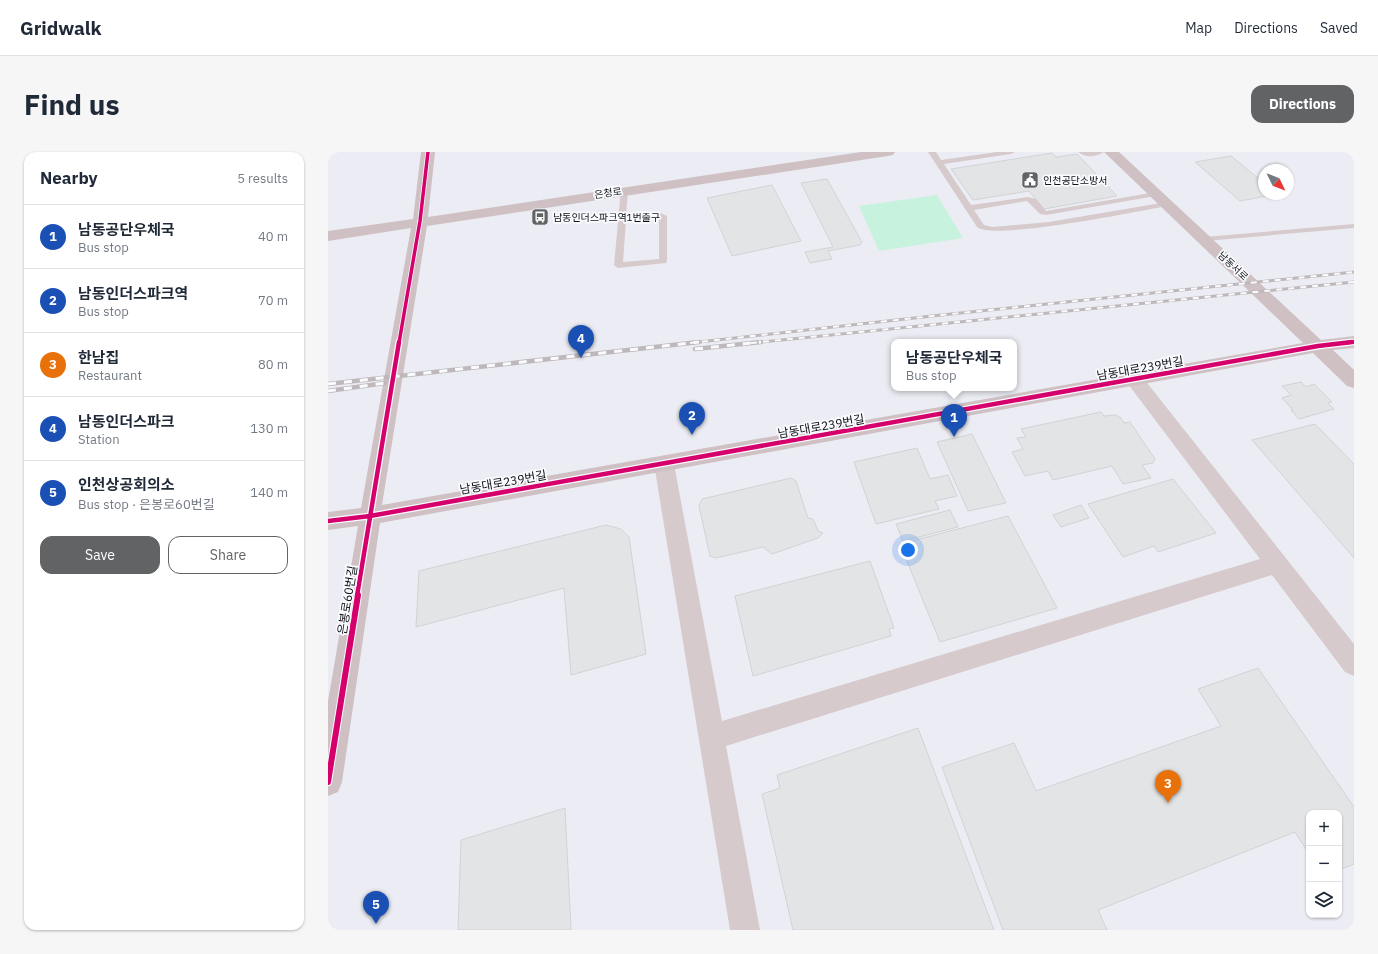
<!DOCTYPE html>
<html lang="en">
<head>
<meta charset="utf-8">
<style>
	:root { --surface:#fff; --page:#f6f6f7; --text:#1f2937; --muted:#747a83; --line:#e0e1e3; --accent:#626365 }
	body { margin:0; font-family:"IBM Plex Sans","Noto Sans KR",sans-serif; background:var(--page); color:var(--text) }
	.controls { position:absolute; right:12px; bottom:12px; display:grid; overflow:hidden; border-radius:8px; box-shadow:0 1px 3px #0004 }
	.controls button { width:36px; height:36px; display:grid; place-items:center; padding:0; border:0; border-bottom:1px solid var(--line); background:var(--surface); color:var(--text); font:20px sans-serif }
	.compass { position:absolute; left:930px; top:12px; width:36px; height:36px; border-radius:50%; background:var(--surface); box-shadow:0 1px 3px #0004; rotate:133deg }
	.you { position:absolute; left:580px; top:398px; width:14px; height:14px; margin:-10px; border:3px solid #fff; border-radius:50%; background:#1a73e8; box-shadow:0 0 0 6px #1a73e833 }
	.badge { display:grid; place-items:center; width:26px; height:26px; border-radius:50%; background:var(--accent); color:#fff; font-size:13px; font-weight:700 }
	.pin { position:absolute; translate:-50% -33px; filter:drop-shadow(0 1px 2px #0008) }
	.pin::after { content:''; position:absolute; top:21px; width:14px; height:12px; background:inherit; clip-path:polygon(0 0,100% 0,50% 100%) }
	.popup { position:absolute; left:563px; top:187px; width:126px; height:52px; box-sizing:border-box; display:grid; place-content:center; border-radius:8px; background:var(--surface); filter:drop-shadow(0 1px 3px #0005); font-size:13px; white-space:nowrap; color:var(--muted) }
	.popup b { font-size:15px; color:var(--text) }
	.popup::after { content:''; position:absolute; left:50%; top:100%; margin-left:-8px; border:8px solid transparent; border-top-color:var(--surface) }
	.list { margin:0; padding:0; list-style:none }
	h2 { display:flex; justify-content:space-between; align-items:center; height:52px; margin:0; padding:0 16px; font-size:17px }
	h2 small { font-size:13px; font-weight:400; color:var(--muted) }
	.list li { display:grid; grid-template-columns:26px 1fr auto; gap:12px; align-items:center; box-sizing:border-box; height:64px; padding:0 16px; border-top:1px solid var(--line) }
	.list b { display:block; font-size:15px; white-space:nowrap }
	.list p { margin:0; font-size:13px; white-space:nowrap; color:var(--muted) }
	.list em { font-size:13px; font-style:normal; color:var(--muted) }
	.actions { display:flex; gap:8px; padding:12px 16px }
	.actions a { flex:1; padding:9px 0; border:1px solid var(--accent); border-radius:12px; text-align:center; font-size:14px; color:var(--accent) }
	.actions .main { background:var(--accent); color:#fff }
	.icon { flex:none; width:22px; height:22px; fill:none; stroke:currentColor; stroke-width:2; stroke-linecap:round; stroke-linejoin:round }
	.map { position:relative; flex:none; width:1026px; height:778px; overflow:hidden; border-radius:12px }
	header { display:flex; align-items:center; gap:24px; box-sizing:border-box; height:56px; padding:0 20px; background:var(--surface); border-bottom:1px solid var(--line) }
	header strong { font-size:19px }
	nav { display:flex; gap:22px; margin-inline-start:auto; font-size:14px }
	.intro { display:flex; align-items:center; justify-content:space-between; box-sizing:border-box; height:96px; padding:0 24px }
	h1 { margin:0; font-size:28px }
	.button { padding:10px 18px; border-radius:12px; background:var(--accent); color:#fff; font-size:14px; font-weight:700 }
	main { display:flex; gap:24px; padding:0 24px }
	aside { flex:1; background:var(--surface); border-radius:12px; box-shadow:0 1px 3px #0004 }
	.map>svg:first-child { display:block }
	.built { fill:#ecedf4; fill-rule:evenodd }
	.green { fill:#c7f2dd }
	.building { fill:#e3e4e6; stroke:#d1d2d4 }
	.lines { fill:none; stroke-linecap:round; stroke-linejoin:round }
	.lane { fill:#d6cacd; fill-rule:evenodd }
	.street { fill:#d6cacd; fill-rule:evenodd }
	.secondary { fill:#cfc0c3; fill-rule:evenodd }
	.rail-far1-casing { stroke:#beb8ba; stroke-width:3 }
	.rail-casing { stroke:#beb8ba; stroke-width:4.5 }
	.rail-far1 { stroke:#fafbff; stroke-width:2; stroke-dasharray:6; stroke-linecap:butt }
	.rail { stroke:#fafbff; stroke-width:3; stroke-dasharray:8; stroke-linecap:butt }
	.cycleway-far2-casing { stroke:#fafbff; stroke-width:5 }
	.cycleway-far1-casing { stroke:#fafbff; stroke-width:7 }
	.cycleway-casing { stroke:#fafbff; stroke-width:8 }
	.cycleway-far2 { stroke:#d6006c; stroke-width:3.5 }
	.cycleway-far1 { stroke:#d6006c; stroke-width:4.5 }
	.cycleway { stroke:#d6006c; stroke-width:6 }
	.labels { text-anchor:middle; dominant-baseline:central; stroke-width:3.5; stroke-linejoin:round; paint-order:stroke }
	.far-poi-label { font-size:10px; fill:#0f1013; stroke:#fafbff; text-anchor:start }
	.far-street-label { font-size:10px; fill:#0f1013; stroke:#fafbff }
	.street-label { font-size:12px; fill:#0f1013; stroke:#fafbff }
</style>
</head>
<body>
<header>
<strong>Gridwalk</strong>
<nav><a>Map</a><a>Directions</a><a>Saved</a></nav>
</header>
<div class="intro"><h1>Find us</h1><a class="button">Directions</a></div>
<main>
<aside>
<h2>Nearby<small>5 results</small></h2>
<ul class="list">
<li><span class="badge" style="background:#1a4fb4">1</span><div><b>남동공단우체국</b><p>Bus stop</p></div><em>40 m</em></li>
<li><span class="badge" style="background:#1a4fb4">2</span><div><b>남동인더스파크역</b><p>Bus stop</p></div><em>70 m</em></li>
<li><span class="badge" style="background:#e8710a">3</span><div><b>한남집</b><p>Restaurant</p></div><em>80 m</em></li>
<li><span class="badge" style="background:#1a4fb4">4</span><div><b>남동인더스파크</b><p>Station</p></div><em>130 m</em></li>
<li><span class="badge" style="background:#1a4fb4">5</span><div><b>인천상공회의소</b><p>Bus stop · 은봉로60번길</p></div><em>140 m</em></li>
</ul>
<div class="actions"><a class="main">Save</a><a>Share</a></div>
</aside>
<div class="map">
<svg width="1026" height="778" viewBox="0 0 1026 778">
	<rect width="100%" height="100%" fill="#fbfcfe"/>
	<path class="built" d="M0,0H1026V778H0ZM936,18H960V42H936ZM566,190H686V236H566ZM981,661H1011V763H981Z"/>
	<path class="green" d="M609,43L635,86L551,99L531,54Z"/>
	<path class="building" d="M724,1L728,5L749,2L789,44L716,57L701,39L645,48L623,17Z
		M903,4L936,31V42H950L912,49L867,10Z
		M499,27L534,90L532,93L500,99L504,107L482,111L477,100L505,95L473,31Z
		M444,33L473,89L404,104L379,46Z
		M973,230L978,235L986,232L1004,250L1000,251L1006,257L971,267L963,258H965L954,246L963,243L954,234Z
		M773,260L776,264L788,263L793,266L796,271L802,270L827,307L825,311L814,313L823,326L795,332L784,314L725,328L720,319L697,324L684,300L695,297L689,286L698,285L693,277Z
		M987,272L1026,312V406L924,288Z
		M644,282L678,351L640,359L609,290Z
		M589,296L602,327L620,323L629,344L607,349L611,357L548,372L526,310Z
		M463,326L468,329L480,366L485,367L490,379L495,381L490,386L444,402L435,395L388,406L382,404L371,354L374,347Z
		M845,327L888,381L830,400L826,394L795,405L760,352Z
		M753,353L761,366L733,375L725,363Z
		M622,358L630,375L575,389L568,372Z
		M680,364L729,456L612,490L572,392Z
		M278,373L293,377L301,385L318,502L243,523L236,436L88,475L91,419Z
		M542,409L566,476L561,477L563,484L425,524L407,444Z
		M930,516L1026,655V712L1011,718V661H981V702L967,680L770,758L779,778H675L614,615L686,591L708,639L893,574L870,537Z
		M590,576L666,778H465L434,642L452,636L449,623Z
		M237,656L243,778H130L133,688Z"/>
	<g class="lines">
		<path class="lane" d="M600,0H608L613,8L669,0H687L683,2L616,12L643,53L700,45L708,47L718,59L828,40L832,42L828,44L718,63L712,62L699,49L646,58L656,73L664,75L721,70L839,50L843,52L839,54C812,59 664,89 649,75Z
			M750,0H776C769,5 757,6 750,0Z
			M293,37H299L300,39L298,64L330,60L339,64V109L338,111L290,116L286,113ZM329,65H331V107L295,110L298,69Z
			M1026,72V76L877,89L873,87L877,85Z"/>
		<path class="street" d="M806,220L812,222L1026,492V524L1017,520L944,423L398,594L432,778H402L326,312L329,306L336,304L343,306L346,312L394,569L932,407L800,232L797,227L800,222Z"/>
		<path class="secondary" d="M93,0H107L100,65L533,0H567L565,3L560,4L99,74L54,353L975,191L776,0H791L993,188L1026,184V196L1005,198L1026,218V236L1019,234L985,201L52,371L14,630L10,640L0,644V549L30,374L0,378V360L33,356L83,76L0,89V79L85,67Z"/>
		<defs>
			<path id="rail-far1" d="M362,191L604,164L1026,120
				M423,191L1026,130"/>
			<path id="rail" d="M367,197L433,190
				M0,232L371,190
				M0,239L57,231"/>
		</defs>
		<use href="#rail-far1" class="rail-far1-casing"/>
		<use href="#rail" class="rail-casing"/>
		<use href="#rail-far1" class="rail-far1"/>
		<use href="#rail" class="rail"/>
		<defs>
			<path id="cycleway-far2" d="M71,191L92,69L100,0
				M1015,191L1026,190"/>
			<path id="cycleway-far1" d="M0,369L42,364L990,194L1024,190
				M29,444L71,190"/>
			<path id="cycleway" d="M0,630L30,443"/>
		</defs>
		<use href="#cycleway-far2" class="cycleway-far2-casing"/>
		<use href="#cycleway-far1" class="cycleway-far1-casing"/>
		<use href="#cycleway" class="cycleway-casing"/>
		<use href="#cycleway-far2" class="cycleway-far2"/>
		<use href="#cycleway-far1" class="cycleway-far1"/>
		<use href="#cycleway" class="cycleway"/>
	</g>
	<defs>
		<symbol id="civic-square" viewBox="-11 -11 22 22"><rect x="-9" y="-9" width="18" height="18" rx="4" fill="#626365" stroke="#fafbff"/><path d="M-.6-6.5H3V-4.5H.6V-3L4-1V1h2V6H-6V1h2V-1L-.6-3ZM-1.2 2.5V6h2.4V2.5Z" fill="#fff"/></symbol>
		<symbol id="bus-square" viewBox="-11 -11 22 22"><rect x="-9" y="-9" width="18" height="18" rx="4" fill="#626365" stroke="#fafbff"/><path d="M-5-6H5V4H4V6H2V4H-2V6H-4V4H-5ZM-3.5-4V0h7V-4ZM-3.5 1.2v1.5H-2V1.2ZM2 1.2v1.5H3.5V1.2Z" fill="#fff"/></symbol>
	</defs>
	<g fill-rule="evenodd">
		<use href="#civic-square" x="692" y="18" width="20" height="20"/>
		<use href="#bus-square" x="202" y="55" width="20" height="20"/>
	</g>
	<g class="labels">
		<g class="far-poi-label">
			<text x="715" y="28">인천공단소방서</text>
			<text x="225" y="65">남동인더스파크역1번출구</text>
		</g>
		<g class="far-street-label">
			<text transform="translate(280 41) rotate(-8)">은청로</text>
			<text transform="translate(905 114) rotate(43)">남동서로</text>
		</g>
		<g class="street-label">
			<text transform="translate(812 216) rotate(-10)">남동대로239번길</text>
			<text transform="translate(493 274) rotate(-10)">남동대로239번길</text>
			<text transform="translate(175 330) rotate(-10)">남동대로239번길</text>
			<text transform="translate(19 448) rotate(-81)">은봉로60번길</text>
		</g>
	</g>
</svg>
<div class="controls">
<button>+</button>
<button>−</button>
<button><svg class="icon" aria-label="layers" viewBox="0 0 24 24"><path d="M12 4l9 5-9 5-9-5zM3 14l9 5 9-5"/></svg></button>
</div>
<svg class="compass" viewBox="-18 -18 36 36"><path d="M0-13l5 13h-10z" fill="#e53935"/><path d="M0 13l5-13h-10z" fill="#747a83"/></svg>
<div class="you"></div>
<div class="pin badge" style="left:626px;top:285px;background:#1a4fb4">1</div>
<div class="popup"><b>남동공단우체국</b>Bus stop</div>
<div class="pin badge" style="left:364px;top:283px;background:#1a4fb4">2</div>
<div class="pin badge" style="left:840px;top:651px;background:#e8710a">3</div>
<div class="pin badge" style="left:253px;top:206px;background:#1a4fb4">4</div>
<div class="pin badge" style="left:48px;top:772px;background:#1a4fb4">5</div>
</div>
</main>
</body>
</html>
